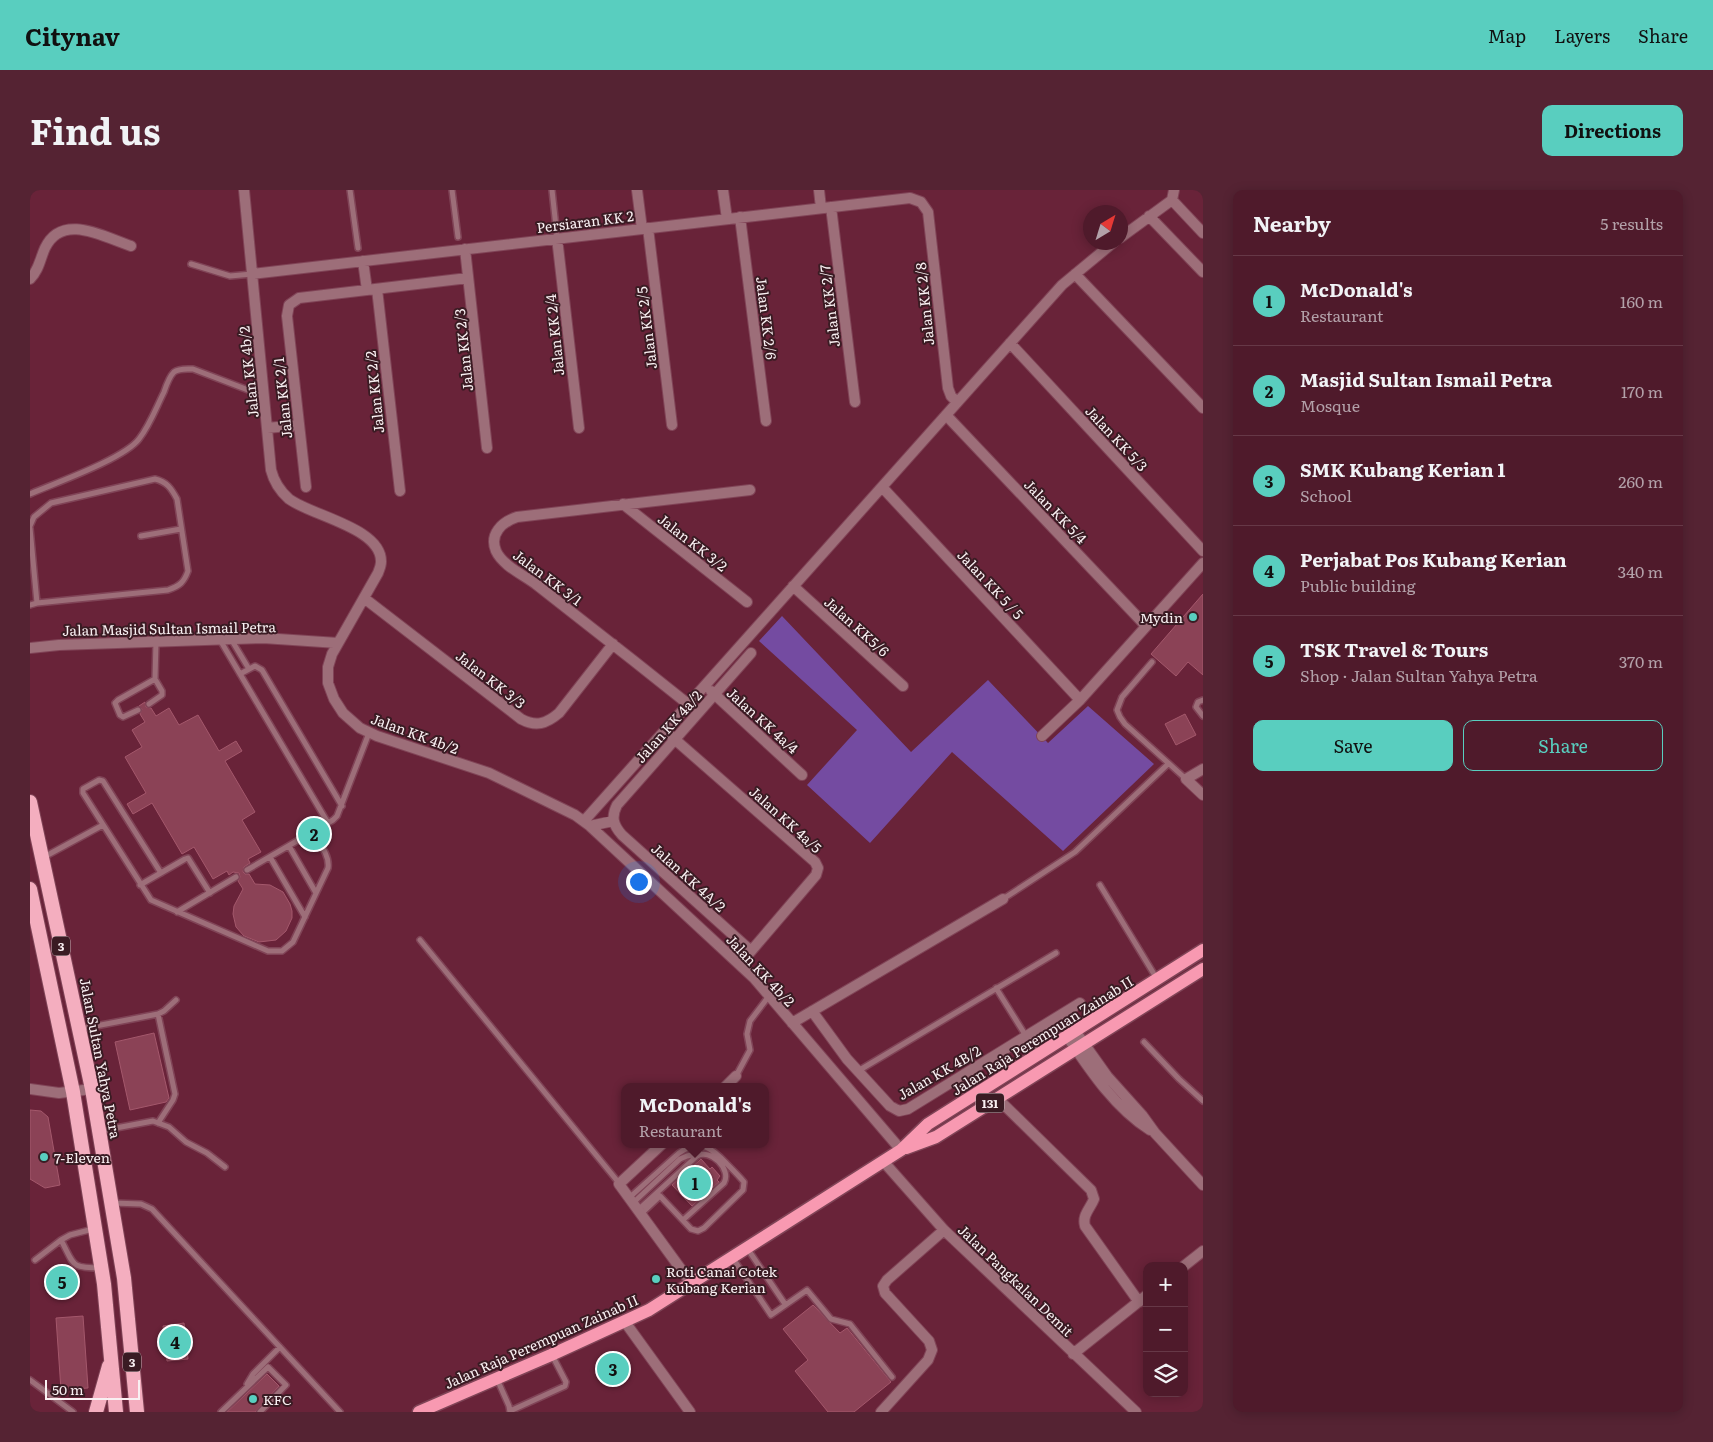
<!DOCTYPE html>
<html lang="en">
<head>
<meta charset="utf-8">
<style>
	:root { --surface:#4f1a2b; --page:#552333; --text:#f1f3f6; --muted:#b3a1a9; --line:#663847; --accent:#59cebf }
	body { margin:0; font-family:Literata,serif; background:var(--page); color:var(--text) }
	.controls { position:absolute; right:15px; bottom:15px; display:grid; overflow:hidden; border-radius:10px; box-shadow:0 2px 12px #0003 }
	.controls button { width:45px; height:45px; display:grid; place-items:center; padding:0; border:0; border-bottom:1px solid var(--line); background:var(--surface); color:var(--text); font:25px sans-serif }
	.compass { position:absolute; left:1053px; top:15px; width:45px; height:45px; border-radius:50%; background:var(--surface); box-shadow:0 2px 12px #0003; rotate:38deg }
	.scale { position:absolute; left:15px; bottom:12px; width:95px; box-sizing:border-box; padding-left:5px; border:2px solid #f9f0f2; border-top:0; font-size:14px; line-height:18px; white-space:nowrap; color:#f9f0f2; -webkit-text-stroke:4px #3a1b23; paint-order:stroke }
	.you { position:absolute; left:608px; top:691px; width:18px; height:18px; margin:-12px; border:4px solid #fff; border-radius:50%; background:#1a73e8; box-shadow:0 0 0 8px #1a73e833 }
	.badge { display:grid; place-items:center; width:32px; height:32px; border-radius:50%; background:var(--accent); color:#111; font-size:16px; font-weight:700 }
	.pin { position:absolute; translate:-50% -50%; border:2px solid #fff; box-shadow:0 1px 5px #0006 }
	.popup { position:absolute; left:591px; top:893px; width:148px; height:65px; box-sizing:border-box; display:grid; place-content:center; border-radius:10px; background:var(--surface); filter:drop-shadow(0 1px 4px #0005); font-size:16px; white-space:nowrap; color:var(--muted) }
	.popup b { font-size:19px; color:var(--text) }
	.popup::after { content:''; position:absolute; left:50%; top:100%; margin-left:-10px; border:10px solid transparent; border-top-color:var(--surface) }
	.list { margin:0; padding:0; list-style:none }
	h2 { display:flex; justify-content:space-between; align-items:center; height:65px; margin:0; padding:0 20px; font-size:21px }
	h2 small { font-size:16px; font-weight:400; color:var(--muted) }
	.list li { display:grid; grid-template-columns:32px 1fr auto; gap:15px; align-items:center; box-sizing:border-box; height:90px; padding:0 20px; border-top:1px solid var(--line) }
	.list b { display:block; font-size:19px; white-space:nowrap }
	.list p { margin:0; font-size:16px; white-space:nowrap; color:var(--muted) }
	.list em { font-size:16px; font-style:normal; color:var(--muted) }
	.actions { display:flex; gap:10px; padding:15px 20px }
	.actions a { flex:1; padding:11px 0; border:1px solid var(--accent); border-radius:10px; text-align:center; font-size:18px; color:var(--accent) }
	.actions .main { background:var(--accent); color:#111 }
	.icon { flex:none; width:28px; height:28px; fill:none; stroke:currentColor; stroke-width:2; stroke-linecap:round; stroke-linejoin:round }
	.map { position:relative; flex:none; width:1173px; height:1222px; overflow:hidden; border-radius:10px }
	header { display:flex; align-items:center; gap:30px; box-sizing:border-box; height:70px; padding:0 25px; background:var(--accent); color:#111 }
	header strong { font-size:24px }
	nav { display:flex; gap:28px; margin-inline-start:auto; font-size:18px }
	.intro { display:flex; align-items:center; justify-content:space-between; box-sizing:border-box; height:120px; padding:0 30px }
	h1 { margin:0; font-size:35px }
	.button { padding:12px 22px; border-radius:10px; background:var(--accent); color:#111; font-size:18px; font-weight:700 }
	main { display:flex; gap:30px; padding:0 30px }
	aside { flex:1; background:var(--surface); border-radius:10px; box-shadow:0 2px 12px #0003 }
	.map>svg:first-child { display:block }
	.green { fill:#744ba1 }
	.building { fill:#8b4256; stroke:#a4586c }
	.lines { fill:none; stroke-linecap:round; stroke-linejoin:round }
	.service-casing { stroke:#804457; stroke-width:8 }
	.minor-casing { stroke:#804457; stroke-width:12 }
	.primary-casing { stroke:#804457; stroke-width:15 }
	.trunk-casing { stroke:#804457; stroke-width:16 }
	.service { stroke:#9d6e79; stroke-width:5 }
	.minor { stroke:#9d6e79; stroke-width:10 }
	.primary { stroke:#f899b1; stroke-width:12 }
	.trunk { stroke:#f4aebf; stroke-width:14 }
	.poi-dot { fill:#59cebf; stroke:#3a1b23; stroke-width:2 }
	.labels { text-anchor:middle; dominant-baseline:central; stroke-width:4; stroke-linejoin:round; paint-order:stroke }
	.shield { fill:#3a1b23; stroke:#c0b0b4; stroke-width:1 }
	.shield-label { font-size:12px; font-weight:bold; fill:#f9f0f2 }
	.street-label { font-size:14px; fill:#f9f0f2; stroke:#3a1b23 }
	.poi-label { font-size:14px; fill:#f9f0f2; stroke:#3a1b23; text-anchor:start }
</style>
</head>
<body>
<header>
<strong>Citynav</strong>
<nav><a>Map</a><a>Layers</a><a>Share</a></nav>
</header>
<div class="intro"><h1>Find us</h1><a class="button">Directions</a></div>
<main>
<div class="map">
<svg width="1173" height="1222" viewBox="0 0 1173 1222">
	<rect width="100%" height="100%" fill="#692339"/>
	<path class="green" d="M752,426L881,562L958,490L1018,553L1058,516L1124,574L1033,661L922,562L840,653L777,595L827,540L729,451Z"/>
	<path class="building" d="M1173,404V485L1158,472L1146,486L1121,464Z
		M115,512L116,517L121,518L126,526L139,518L149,535L168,525L189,561L206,551L212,561L195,571L225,622L212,630L231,662L218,669L220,673L214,677L213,682L215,684H219L225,694L240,695L253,702L260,714L262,721V728L256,741L246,750L229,752L214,746L206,737L203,724L204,716L213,699L208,691L210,687L209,683L203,682L199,685L197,681L183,689L164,657L152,664L122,613L103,624L97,614L116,603L95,567L112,557L102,540L115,532L110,524L112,519L109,516Z
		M1155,524L1166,545L1146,555L1135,534Z
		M124,843L139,908L136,912L100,920L85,852Z
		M0,920L11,921L18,927L30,995L15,998L0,989Z
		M671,969L680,979L682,977L690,986L687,990L689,992L662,1016L642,995Z
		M783,1115L810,1143L817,1138L861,1192L824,1222H798L765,1181L778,1170L753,1139Z
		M53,1126L58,1198L31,1200L26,1128Z
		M154,1133L158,1169L137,1171L133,1136Z
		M237,1184L249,1196L225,1222H197Z"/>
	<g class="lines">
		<defs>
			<path id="service" d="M320,0L328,58
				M422,0L428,47
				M522,0L526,37
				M161,74L200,86L222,84
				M0,304C25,293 94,269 109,249C120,235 126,218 134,202C136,196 139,187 144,182C149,178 157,179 163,179L234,206
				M0,336L4,327L21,313L125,289C137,292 141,298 147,309L158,381C154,392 150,396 138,400L7,413
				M0,338L7,413L0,415
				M111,346L151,339
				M201,449L219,479
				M190,450L298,633
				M1122,472L1092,507L1087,520L1090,527L1095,534L1156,589
				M210,484L225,476L232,480L312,616
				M125,489L126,452
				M1173,510L1168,512L1166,517L1173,526
				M108,520L93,527L90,525L85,513L88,510L125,489L132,501V505L119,514
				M259,656L286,703
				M14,667L73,635
				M240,667L275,727
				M217,680L303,630L307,626L339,543
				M131,683L73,591L69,590L53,599V603L121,710L238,761H252L263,752L298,678C300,665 289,653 282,642
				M110,695L155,669L158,668L180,703
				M1070,695L1127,789
				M973,709L1045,662L1138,574
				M147,722L206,687
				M390,750L589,993
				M966,798L996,846
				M50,839L128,824L134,821L146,810
				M1114,852L1149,889L1173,911
				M828,881L1026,763
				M706,886L720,860L717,844L720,831L739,806
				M128,933L143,910L145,904L128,824
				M70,941L123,931L139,937L156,952L177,963L195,977
				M600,1007L649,963C670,948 682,958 697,974C703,980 709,986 714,992L713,1000L674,1038L668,1041L661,1039L630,1006L612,1023
				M604,1012L650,969L657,966L670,963
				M83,1013L111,1014L122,1019L310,1222
				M609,1019L667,966C680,958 702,979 694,993L653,1030
				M63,1039L40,1045L31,1050C45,1076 40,1078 71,1078
				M717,1058L755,1114
				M702,1067L741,1125L777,1100L801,1129L820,1134L862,1187
				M5,1070L31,1050
				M467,1189L479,1216L480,1222
				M0,1190L43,1222
				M217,1194L223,1184L250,1157
				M480,1221L535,1196L536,1192L522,1165
				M191,1222L238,1177L256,1195L230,1222"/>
			<path id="minor" d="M214,0L241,280C244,292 250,301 259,309C282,326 352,338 351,372C351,376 349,380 348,383L302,464L298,477V493L304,509L313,523L330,538L347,546L459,583L545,625L560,636L724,788L871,960
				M607,0L612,39
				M693,0L697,29
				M789,0L791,18
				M1142,10L1173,43
				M801,17L825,212
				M1119,26L1173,82
				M710,27L736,231
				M618,38L642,235
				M527,48L549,238
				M1090,48L1142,10L1144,0
				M435,59L457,258
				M333,71L337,100
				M222,84L880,8L891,12L898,22L918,198L921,206L927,212
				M1045,84L1173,218
				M0,89C9,80 10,69 15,58C32,22 74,47 101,56
				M347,99L370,301
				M980,153L1173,361
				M916,225L1116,436
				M237,238L269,235
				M276,297L257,126L259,115L269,108L438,88
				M852,297L1050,510
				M593,314L717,412
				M763,396L873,496
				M334,408L491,529C506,537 516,534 529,523L583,454
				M0,458L29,455L233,448L308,453
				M721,463L587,615C581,627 583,635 592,645L721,761
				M681,501L772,585
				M658,514C608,474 557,434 507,395C494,385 473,376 466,361C459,344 472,332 487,327L720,300
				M641,546L785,672L788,678L786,685L710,774
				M1012,546L1050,510L1173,373
				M1173,579L1156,589L1173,605
				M554,631L1032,95L1084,52
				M560,636L583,631
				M782,821L817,869L860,916L869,921L878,919L1050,813
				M762,833L973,709
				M1045,841L1077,886L1112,925L1125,943L1173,995
				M996,846L1008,865
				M1037,846C1060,880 1085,918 1120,940
				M695,897L706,886
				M0,899L29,903L62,899
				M967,908L1061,1000L1064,1009C1060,1019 1052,1025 1055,1036L1109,1112
				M632,954L589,994L661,1093
				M853,971L914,1040L1106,1222
				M1154,1076L1173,1061
				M595,1132L660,1222
				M1043,1164L1117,1105
				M851,1222L898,1170L902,1160L899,1151L855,1103L853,1096L857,1090L914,1040"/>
			<path id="primary" d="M876,958L906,947L1173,779
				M389,1222L521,1165L619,1120L871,960L898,934L1173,760"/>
			<path id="trunk" d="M0,612L62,899L94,1088L107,1222
				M0,699L43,902L74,1094L86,1222
				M66,1222L79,1176"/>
		</defs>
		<use href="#service" class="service-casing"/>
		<use href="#minor" class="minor-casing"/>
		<use href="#primary" class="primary-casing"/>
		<use href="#trunk" class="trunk-casing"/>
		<use href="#service" class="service"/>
		<use href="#minor" class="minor"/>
		<use href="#primary" class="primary"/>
		<use href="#trunk" class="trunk"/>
	</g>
	<g class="poi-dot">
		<circle cx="1163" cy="427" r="5"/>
		<circle cx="14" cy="967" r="5"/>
		<circle cx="626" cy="1089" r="5"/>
		<circle cx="223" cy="1209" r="5"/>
	</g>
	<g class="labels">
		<g class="shield">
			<rect x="22" y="746.5" width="18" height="19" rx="4"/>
			<rect x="946" y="903.5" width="28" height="19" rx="4"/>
			<rect x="93" y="1162.5" width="18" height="19" rx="4"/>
		</g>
		<g class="shield-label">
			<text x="31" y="756">3</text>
			<text x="960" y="913">131</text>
			<text x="102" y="1172">3</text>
		</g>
		<g class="street-label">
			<text transform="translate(555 31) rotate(-7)">Persiaran KK 2</text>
			<text transform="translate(894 114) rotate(-96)">Jalan KK 2/8</text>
			<text transform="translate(799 116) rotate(-97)">Jalan KK 2/7</text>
			<text transform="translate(737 128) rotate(83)">Jalan KK 2/6</text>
			<text transform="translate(616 138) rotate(-97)">Jalan KK 2/5</text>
			<text transform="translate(524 145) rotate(-96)">Jalan KK 2/4</text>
			<text transform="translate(433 160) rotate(-96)">Jalan KK 2/3</text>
			<text transform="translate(218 182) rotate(-96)">Jalan KK 4b/2</text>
			<text transform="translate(344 202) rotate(-96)">Jalan KK 2/2</text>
			<text transform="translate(252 208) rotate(-96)">Jalan KK 2/1</text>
			<text transform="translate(1087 248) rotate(47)">Jalan KK 5/3</text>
			<text transform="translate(1026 321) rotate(46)">Jalan KK 5/4</text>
			<text transform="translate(663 352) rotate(38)">Jalan KK 3/2</text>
			<text transform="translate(518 387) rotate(37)">Jalan KK 3/1</text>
			<text transform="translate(961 394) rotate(47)">Jalan KK 5 / 5</text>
			<text transform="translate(827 436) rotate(42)">Jalan KK5/6</text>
			<text transform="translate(139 438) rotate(-1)">Jalan Masjid Sultan Ismail Petra</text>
			<text transform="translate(461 489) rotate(38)">Jalan KK 3/3</text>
			<text transform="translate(733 530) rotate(42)">Jalan KK 4a/4</text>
			<text transform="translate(638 536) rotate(-48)">Jalan KK 4a/2</text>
			<text transform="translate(385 543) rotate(20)">Jalan KK 4b/2</text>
			<text transform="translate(756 629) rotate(42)">Jalan KK 4a/5</text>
			<text transform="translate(659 687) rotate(42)">Jalan KK 4A/2</text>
			<text transform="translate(731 780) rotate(47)">Jalan KK 4b/2</text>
			<text transform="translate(1012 845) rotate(-32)">Jalan Raja Perempuan Zainab II</text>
			<text transform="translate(71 868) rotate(79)">Jalan Sultan Yahya Petra</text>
			<text transform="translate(909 882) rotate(-30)">Jalan KK 4B/2</text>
			<text transform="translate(986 1090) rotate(44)">Jalan Pangkalan Demit</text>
			<text transform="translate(511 1151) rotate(-24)">Jalan Raja Perempuan Zainab II</text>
		</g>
		<g class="poi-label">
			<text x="1153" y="427" text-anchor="end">Mydin</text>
			<text x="24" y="967">7-Eleven</text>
			<text x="636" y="1081">Roti Canai Cotek<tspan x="636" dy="16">Kubang Kerian</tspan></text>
			<text x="233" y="1209">KFC</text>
		</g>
	</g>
</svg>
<div class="controls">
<button>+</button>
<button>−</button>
<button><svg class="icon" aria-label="layers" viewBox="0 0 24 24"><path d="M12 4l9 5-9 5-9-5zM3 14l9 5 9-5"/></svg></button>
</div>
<svg class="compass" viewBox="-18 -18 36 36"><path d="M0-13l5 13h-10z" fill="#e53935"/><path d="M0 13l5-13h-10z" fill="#b3a1a9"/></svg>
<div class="scale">50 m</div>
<div class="you"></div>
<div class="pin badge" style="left:665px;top:993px">1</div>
<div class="popup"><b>McDonald's</b>Restaurant</div>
<div class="pin badge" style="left:284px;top:644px">2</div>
<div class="pin badge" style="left:583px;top:1179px">3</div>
<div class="pin badge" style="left:145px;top:1152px">4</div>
<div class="pin badge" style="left:32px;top:1092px">5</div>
</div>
<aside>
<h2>Nearby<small>5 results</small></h2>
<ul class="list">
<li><span class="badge">1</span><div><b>McDonald's</b><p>Restaurant</p></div><em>160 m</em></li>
<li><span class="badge">2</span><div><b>Masjid Sultan Ismail Petra</b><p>Mosque</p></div><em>170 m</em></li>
<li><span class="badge">3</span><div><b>SMK Kubang Kerian 1</b><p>School</p></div><em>260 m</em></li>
<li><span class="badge">4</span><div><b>Perjabat Pos Kubang Kerian</b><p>Public building</p></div><em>340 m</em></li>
<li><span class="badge">5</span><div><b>TSK Travel &amp; Tours</b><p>Shop · Jalan Sultan Yahya Petra</p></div><em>370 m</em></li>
</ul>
<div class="actions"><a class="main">Save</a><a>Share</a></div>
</aside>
</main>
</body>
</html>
